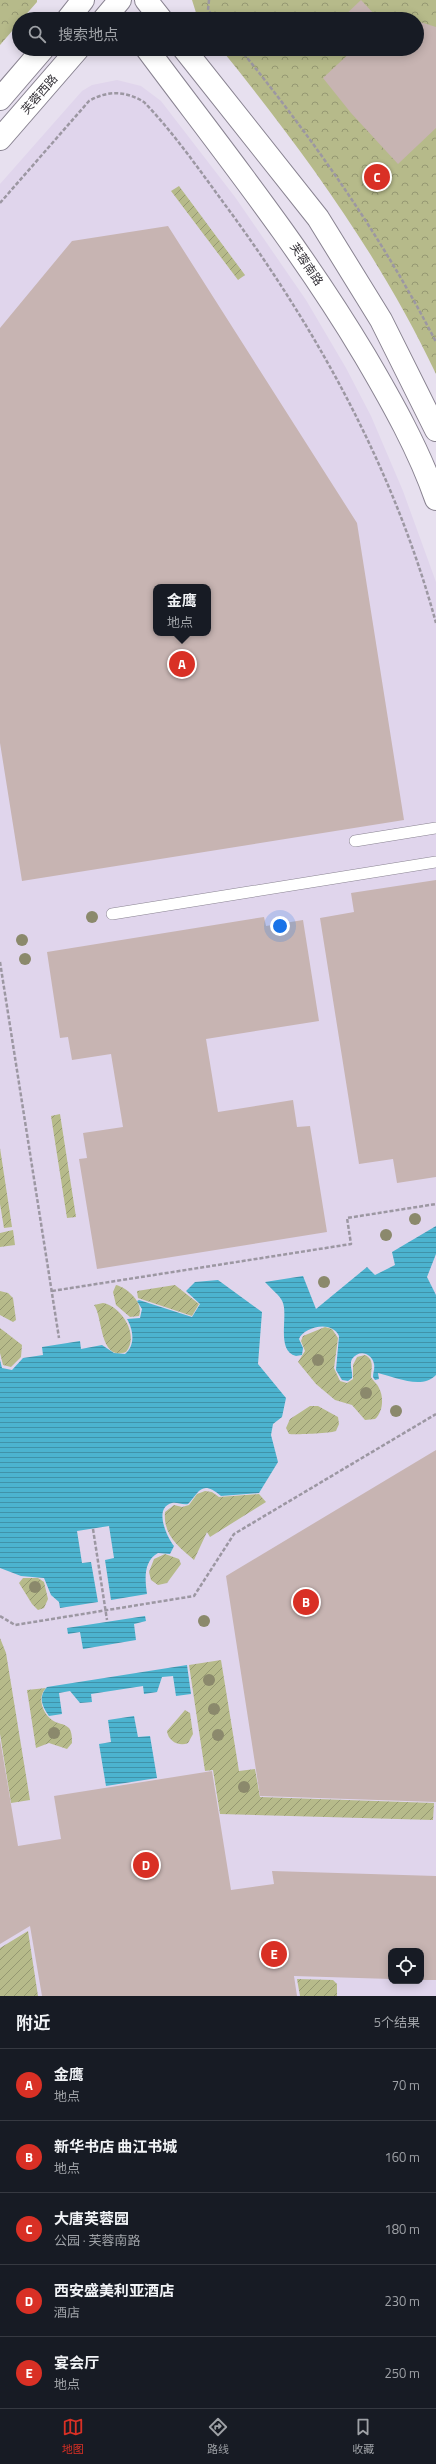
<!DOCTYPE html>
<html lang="zh">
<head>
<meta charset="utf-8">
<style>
	:root { --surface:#171b24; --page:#20242c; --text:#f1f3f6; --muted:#9ea1a6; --line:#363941; --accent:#d93025 }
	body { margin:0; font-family:"Titillium Web","Noto Sans SC",sans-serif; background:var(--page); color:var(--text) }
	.controls { position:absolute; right:12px; bottom:12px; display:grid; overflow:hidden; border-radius:8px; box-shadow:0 2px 10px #0003 }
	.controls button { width:36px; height:36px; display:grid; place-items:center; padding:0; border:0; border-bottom:1px solid var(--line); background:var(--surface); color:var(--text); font:20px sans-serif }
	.you { position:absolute; left:280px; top:926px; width:14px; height:14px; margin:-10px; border:3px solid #fff; border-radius:50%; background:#1a73e8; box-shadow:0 0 0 6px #1a73e833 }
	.badge { display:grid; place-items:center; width:26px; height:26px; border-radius:50%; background:var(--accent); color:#fff; font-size:13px; font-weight:700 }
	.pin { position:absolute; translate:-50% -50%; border:2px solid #fff; box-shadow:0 1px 4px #0006 }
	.popup { position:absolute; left:153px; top:584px; width:58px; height:52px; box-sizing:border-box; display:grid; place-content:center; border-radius:8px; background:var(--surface); filter:drop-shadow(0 1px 3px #0005); font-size:13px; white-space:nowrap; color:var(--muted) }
	.popup b { font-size:15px; color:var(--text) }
	.popup::after { content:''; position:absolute; left:50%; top:100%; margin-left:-8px; border:8px solid transparent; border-top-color:var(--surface) }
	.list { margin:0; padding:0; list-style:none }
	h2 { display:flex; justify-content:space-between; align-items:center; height:52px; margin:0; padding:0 16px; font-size:17px }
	h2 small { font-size:13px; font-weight:400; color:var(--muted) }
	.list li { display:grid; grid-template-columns:26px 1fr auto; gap:12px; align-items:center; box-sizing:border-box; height:72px; padding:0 16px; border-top:1px solid var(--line) }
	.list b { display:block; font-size:15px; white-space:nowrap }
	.list p { margin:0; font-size:13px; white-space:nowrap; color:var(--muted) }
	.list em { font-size:13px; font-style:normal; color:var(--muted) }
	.icon { flex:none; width:22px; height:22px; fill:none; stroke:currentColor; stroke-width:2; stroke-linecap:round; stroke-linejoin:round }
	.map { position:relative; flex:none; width:436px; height:1996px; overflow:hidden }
	.search { position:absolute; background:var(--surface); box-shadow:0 2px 10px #0003; left:12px; right:12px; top:12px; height:44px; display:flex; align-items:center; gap:10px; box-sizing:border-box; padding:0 14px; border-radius:22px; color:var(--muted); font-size:15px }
	.sheet { height:412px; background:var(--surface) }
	nav { display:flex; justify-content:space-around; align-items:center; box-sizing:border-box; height:56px; border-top:1px solid var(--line); background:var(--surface); font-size:11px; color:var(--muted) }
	nav a { display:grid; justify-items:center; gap:2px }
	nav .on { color:var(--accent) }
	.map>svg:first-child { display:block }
	.built { fill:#e0d5ec; fill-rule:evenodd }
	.forest { fill:url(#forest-crowns) }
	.garden { fill:url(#garden-furrows) }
	.water { fill:url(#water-rules) }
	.building { fill:#c7b4b2; fill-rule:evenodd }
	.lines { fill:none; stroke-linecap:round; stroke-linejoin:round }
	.lane-casing { stroke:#898391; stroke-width:12 }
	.secondary-casing { stroke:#898391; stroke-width:24 }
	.path { stroke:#9c97a2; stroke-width:2.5; stroke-dasharray:4 2; stroke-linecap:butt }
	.lane { stroke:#fff; stroke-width:11 }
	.secondary { stroke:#fff; stroke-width:22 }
	.tree { fill:#8b896c }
	.labels { text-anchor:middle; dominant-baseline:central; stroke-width:3; stroke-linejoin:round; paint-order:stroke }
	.street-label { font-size:12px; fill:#363339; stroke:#fff }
</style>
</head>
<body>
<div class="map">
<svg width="436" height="1996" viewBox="0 0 436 1996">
	<defs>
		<pattern id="forest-crowns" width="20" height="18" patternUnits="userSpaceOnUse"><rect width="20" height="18" fill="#b6ba8a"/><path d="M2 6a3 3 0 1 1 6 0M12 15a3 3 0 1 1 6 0" fill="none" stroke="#959872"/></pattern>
		<pattern id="garden-furrows" width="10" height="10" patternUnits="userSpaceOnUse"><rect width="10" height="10" fill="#b6ba8a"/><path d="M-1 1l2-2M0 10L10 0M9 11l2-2" fill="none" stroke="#959872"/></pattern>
		<pattern id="water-rules" width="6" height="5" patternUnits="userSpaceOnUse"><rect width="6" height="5" fill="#4cb3cf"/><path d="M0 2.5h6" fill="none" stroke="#4092a9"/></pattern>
	</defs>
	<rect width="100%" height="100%" fill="#e7e0ef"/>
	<path class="built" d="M117,80L141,86L161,101L235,197L306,300L346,368L371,416L403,491L436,582V1996H0V184L82,91L92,85ZM156,587H208V633H156ZM391,1951H421V1981H391Z"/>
	<path class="forest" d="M0,0H37V2L22,19H19V23L0,45Z
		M192,0H436V374C381,257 302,149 221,49H417V19H198Z"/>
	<path class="garden" d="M179,186L245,275L238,280L171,191Z
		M60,1114L76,1217L67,1218L51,1116Z
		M0,1148L12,1227L4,1228L0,1204Z
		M13,1230L15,1245L0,1247V1233Z
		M116,1285C128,1288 144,1303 139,1316L130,1317L116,1305L113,1292Z
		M175,1285L199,1304L192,1316L138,1298L137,1291Z
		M0,1291L8,1293L13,1298L16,1320L13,1322L0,1315Z
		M103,1303C121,1306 140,1335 126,1352C99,1362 103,1316 94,1305Z
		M325,1327L332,1329L338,1338L334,1368L340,1381L347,1383L353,1379V1365L357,1357L365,1355C375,1360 371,1368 371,1377C373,1381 377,1383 379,1388C384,1397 383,1412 375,1419L365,1420L352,1405L335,1400L316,1384L298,1362L305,1351L301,1341L303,1336Z
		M0,1328L22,1345L21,1357L11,1367L3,1365L0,1353Z
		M310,1406H318L338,1417L339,1424L336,1431C333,1433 294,1435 289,1434L286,1428L290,1419Z
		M205,1491L212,1492L219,1497L259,1494L266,1502L210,1537L207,1532L194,1560C178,1546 163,1535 165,1512L174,1505L182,1507L189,1505L197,1494Z
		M165,1554L179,1559L181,1564L167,1583L158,1585L151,1580L149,1572L154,1559Z
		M23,1578H38L44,1582L48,1599L44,1608L38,1610L32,1604L19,1583Z
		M0,1638L6,1653L30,1800L11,1803L0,1734Z
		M221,1660L239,1771L255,1769L260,1797L434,1803L433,1820L220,1814L213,1770L205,1771L189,1665Z
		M46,1688C37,1697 42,1713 52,1720C57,1724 64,1723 69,1728C72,1732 72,1738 72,1743L67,1749L49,1743L36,1748L27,1690Z
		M185,1710L190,1713L193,1734L188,1743C179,1747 168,1741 167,1731Z
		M28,1931L38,1996H0V1948Z
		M297,1979L333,1980L337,1984V1996H300Z"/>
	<path class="water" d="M436,1226V1254L427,1277L436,1295V1375C422,1390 395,1377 378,1373L379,1379L375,1380L373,1377C373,1373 375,1368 374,1364C372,1353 359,1349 352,1359C349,1365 353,1372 352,1378L348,1381L342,1380L336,1370L339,1336C331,1319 303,1328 299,1339L303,1348L302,1355L296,1356C276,1351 288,1317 283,1303C281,1296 270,1288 265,1282L303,1276L316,1309L367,1267L375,1275L395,1265L392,1252Z
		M218,1280L262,1312L258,1364L286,1398L282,1417L273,1424L271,1435L278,1462L259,1493L221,1496C201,1479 199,1493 188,1504C182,1505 177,1502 172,1503C153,1508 167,1537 174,1546L170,1554L158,1553C143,1561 145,1580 147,1594L111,1600L105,1560L114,1558L109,1526L77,1531L82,1563L91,1562L98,1602L60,1608L59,1602L51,1595L44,1578L21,1576L0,1568V1360L2,1368L12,1370L23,1358L43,1355L42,1347L80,1341L81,1349L102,1345L114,1353L125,1354C136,1345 133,1329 127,1319L140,1318L142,1309L137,1301L139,1300L192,1317L200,1304L186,1291L195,1282Z
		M145,1616L146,1621L134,1624L136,1640L83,1649L80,1632L68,1634L67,1628Z
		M187,1665L191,1694L176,1696L173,1676L162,1677L157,1692L144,1694L143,1686L91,1694L92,1702L80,1703L70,1691L59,1693L62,1714L49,1716C42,1706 38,1697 47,1687Z
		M134,1716L138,1737L150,1736L157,1778L106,1786L99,1744L111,1742L108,1720Z"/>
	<path class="building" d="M361,0L375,15L371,19H341Z
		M393,13L411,19H387Z
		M417,21L436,27V128L398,164L351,113L323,78L354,49H417Z
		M168,226L357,523L404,820L22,881L0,743V328L72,241ZM156,587H208V633H156Z
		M436,880V1177L397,1183L393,1159L359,1164L320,918L354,912L351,893Z
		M264,917L266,926L303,920L319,1021L206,1039L218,1112L293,1100L297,1127L310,1126L327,1232L97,1269L79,1159L87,1158L83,1133L123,1127L111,1054L72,1060L68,1037L60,1038L47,952Z
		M436,1450V1802L260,1796L226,1576Z
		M0,1739L18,1846L61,1839L54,1796L212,1771L231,1890L274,1884L272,1871L436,1876V1980H421V1951H391V1979L294,1976L297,1996H42L30,1926L0,1944Z"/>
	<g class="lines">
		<defs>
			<path id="lane" d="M355,841L436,828
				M112,914L436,862"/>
			<path id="secondary" d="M146,0L161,19
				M68,19L83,0
				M104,19L120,0
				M147,49C223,151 300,247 365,356C392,402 419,450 436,499
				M184,49L318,218L381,320L436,430
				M0,99L43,49
				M0,139L78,49"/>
		</defs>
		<use href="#lane" class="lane-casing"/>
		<use href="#secondary" class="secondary-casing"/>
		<path class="path" d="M209,0L208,10L215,19
			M36,19L40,15L43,17
			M240,49C314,140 382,237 436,342
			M0,203L89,101C108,90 126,91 144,102C173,132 198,168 223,202C317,329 394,469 436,623
			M0,962L59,1338
			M52,1291L351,1244L347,1218L436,1204
			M93,1529L107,1620
			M0,1616L15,1625L194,1596L234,1534L436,1414"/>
		<use href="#lane" class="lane"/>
		<use href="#secondary" class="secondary"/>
	</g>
	<g class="tree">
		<circle cx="92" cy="917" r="6"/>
		<circle cx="22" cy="940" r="6"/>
		<circle cx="25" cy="959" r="6"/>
		<circle cx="415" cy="1219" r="6"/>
		<circle cx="386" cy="1235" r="6"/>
		<circle cx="324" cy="1282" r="6"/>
		<circle cx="318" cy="1360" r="6"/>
		<circle cx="366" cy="1393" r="6"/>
		<circle cx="396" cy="1411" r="6"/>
		<circle cx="35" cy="1587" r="6"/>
		<circle cx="204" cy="1621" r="6"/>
		<circle cx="209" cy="1680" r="6"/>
		<circle cx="214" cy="1709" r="6"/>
		<circle cx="54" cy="1733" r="6"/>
		<circle cx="218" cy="1735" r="6"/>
		<circle cx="244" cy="1787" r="6"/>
	</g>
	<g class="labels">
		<g class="street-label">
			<text transform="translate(39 94) rotate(-49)">芙蓉西路</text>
			<text transform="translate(307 264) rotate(56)">芙蓉南路</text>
		</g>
	</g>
</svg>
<div class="controls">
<button><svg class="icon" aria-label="locate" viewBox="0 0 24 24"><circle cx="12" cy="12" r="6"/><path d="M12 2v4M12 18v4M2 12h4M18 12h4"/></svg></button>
</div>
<div class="you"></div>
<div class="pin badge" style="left:182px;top:664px">A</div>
<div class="popup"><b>金鹰</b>地点</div>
<div class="pin badge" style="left:306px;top:1602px">B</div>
<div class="pin badge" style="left:377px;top:177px">C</div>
<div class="pin badge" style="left:146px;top:1865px">D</div>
<div class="pin badge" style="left:274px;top:1954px">E</div>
<div class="search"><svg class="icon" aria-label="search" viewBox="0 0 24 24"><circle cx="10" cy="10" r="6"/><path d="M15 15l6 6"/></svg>搜索地点</div>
</div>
<section class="sheet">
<h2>附近<small>5个结果</small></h2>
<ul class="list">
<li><span class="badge">A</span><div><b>金鹰</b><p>地点</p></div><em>70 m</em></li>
<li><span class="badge">B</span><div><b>新华书店 曲江书城</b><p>地点</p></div><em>160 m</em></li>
<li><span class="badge">C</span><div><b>大唐芙蓉园</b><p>公园 · 芙蓉南路</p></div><em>180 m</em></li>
<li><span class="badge">D</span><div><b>西安盛美利亚酒店</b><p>酒店</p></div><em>230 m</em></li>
<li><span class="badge">E</span><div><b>宴会厅</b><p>地点</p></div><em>250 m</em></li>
</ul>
</section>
<nav>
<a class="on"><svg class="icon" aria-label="map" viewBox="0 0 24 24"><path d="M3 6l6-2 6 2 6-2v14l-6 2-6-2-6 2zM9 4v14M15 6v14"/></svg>地图</a>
<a><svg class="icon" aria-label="directions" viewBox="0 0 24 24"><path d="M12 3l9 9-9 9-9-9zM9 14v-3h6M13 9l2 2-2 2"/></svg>路线</a>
<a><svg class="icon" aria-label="saved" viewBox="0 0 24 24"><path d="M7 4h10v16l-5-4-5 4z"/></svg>收藏</a>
</nav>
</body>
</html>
